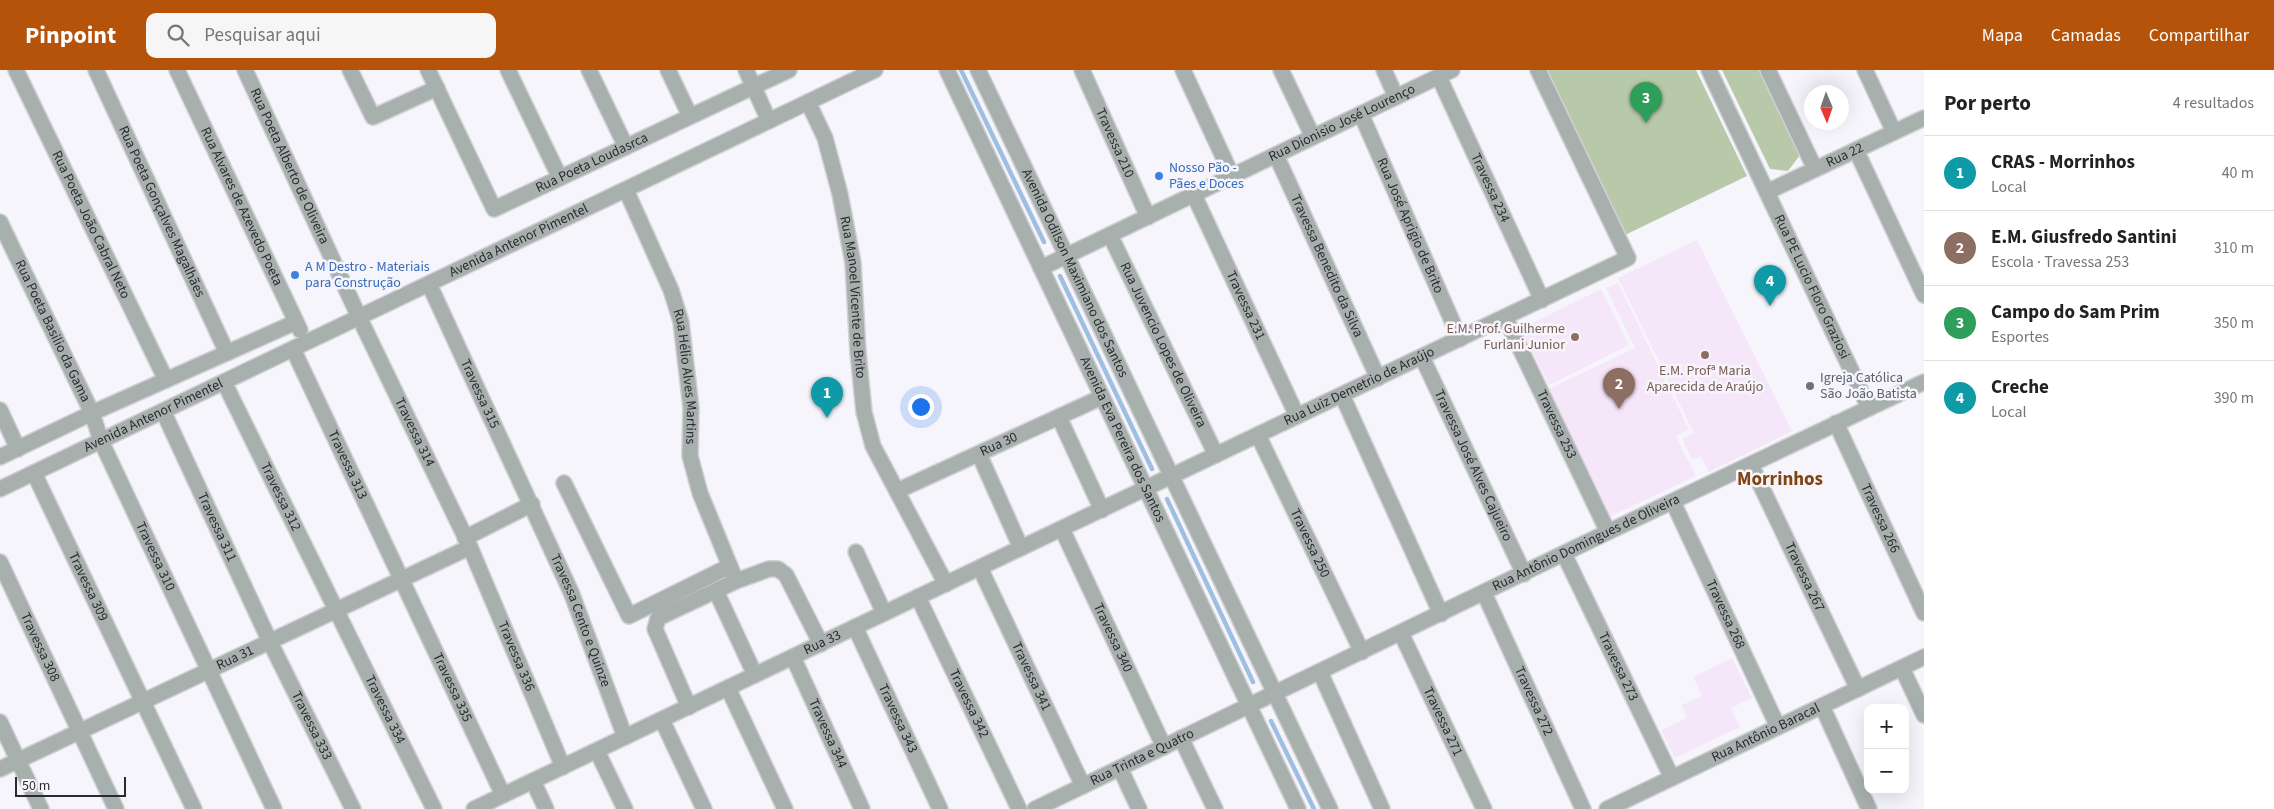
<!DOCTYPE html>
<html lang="pt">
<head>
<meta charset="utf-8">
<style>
	:root { --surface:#fff; --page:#f6f6f6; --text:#222; --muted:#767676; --line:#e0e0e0; --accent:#b45309 }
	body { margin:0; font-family:"Source Sans 3",sans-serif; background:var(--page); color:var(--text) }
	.controls { position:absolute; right:15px; bottom:15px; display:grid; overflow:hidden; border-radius:10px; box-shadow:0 5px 20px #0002 }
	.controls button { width:45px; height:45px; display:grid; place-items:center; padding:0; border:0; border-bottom:1px solid var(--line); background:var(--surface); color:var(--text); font:25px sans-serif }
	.compass { position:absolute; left:1804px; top:15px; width:45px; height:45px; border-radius:50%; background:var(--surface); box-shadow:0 5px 20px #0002; rotate:178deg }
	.scale { position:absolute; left:15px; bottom:12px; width:111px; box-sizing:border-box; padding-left:5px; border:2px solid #2c2a31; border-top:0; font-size:14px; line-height:18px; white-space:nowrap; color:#2c2a31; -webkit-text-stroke:4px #f7f5fc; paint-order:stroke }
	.you { position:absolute; left:920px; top:336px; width:18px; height:18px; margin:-12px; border:4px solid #fff; border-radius:50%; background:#1a73e8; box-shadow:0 0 0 8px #1a73e833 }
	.badge { display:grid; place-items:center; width:32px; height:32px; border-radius:50%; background:var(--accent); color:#fff; font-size:16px; font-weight:700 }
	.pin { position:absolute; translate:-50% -41px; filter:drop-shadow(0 1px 2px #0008) }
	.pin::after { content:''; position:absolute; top:26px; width:18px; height:15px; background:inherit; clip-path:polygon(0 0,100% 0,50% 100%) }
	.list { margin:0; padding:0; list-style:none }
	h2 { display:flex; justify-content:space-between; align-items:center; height:65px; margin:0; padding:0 20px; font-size:21px }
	h2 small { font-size:16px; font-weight:400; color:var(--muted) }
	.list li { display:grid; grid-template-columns:32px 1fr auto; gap:15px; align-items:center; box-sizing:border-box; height:75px; padding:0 20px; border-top:1px solid var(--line) }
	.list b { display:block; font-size:19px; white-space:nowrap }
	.list p { margin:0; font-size:16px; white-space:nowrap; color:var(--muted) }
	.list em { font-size:16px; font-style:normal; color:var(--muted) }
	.icon { flex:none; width:28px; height:28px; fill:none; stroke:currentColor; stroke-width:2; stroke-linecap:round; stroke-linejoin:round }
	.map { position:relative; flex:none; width:1924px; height:739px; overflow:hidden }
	header { display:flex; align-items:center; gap:30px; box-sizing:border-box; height:70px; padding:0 25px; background:var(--accent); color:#fff }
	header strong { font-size:24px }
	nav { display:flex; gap:28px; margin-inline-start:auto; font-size:18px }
	.search { width:350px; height:45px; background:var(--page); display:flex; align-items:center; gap:12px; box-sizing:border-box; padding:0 18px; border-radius:10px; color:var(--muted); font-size:19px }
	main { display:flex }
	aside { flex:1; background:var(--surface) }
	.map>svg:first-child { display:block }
	.education { fill:#f6e6f9 }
	.green { fill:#b8c9a9 }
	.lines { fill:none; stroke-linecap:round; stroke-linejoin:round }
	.stream { stroke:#9ebfe1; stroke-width:4.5 }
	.minor-casing { stroke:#d2d0d7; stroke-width:18 }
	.minor { stroke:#a7b0ac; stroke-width:15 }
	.shop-dot { fill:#3f7fe0; stroke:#f7f5fc; stroke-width:2 }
	.education-dot { fill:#8d6e63; stroke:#f7f5fc; stroke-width:2 }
	.worship-dot { fill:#6b7280; stroke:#f7f5fc; stroke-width:2 }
	.labels { text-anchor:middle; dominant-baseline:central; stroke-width:5; stroke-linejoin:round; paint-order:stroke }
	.street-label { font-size:14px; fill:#2c2a31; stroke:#f7f5fc }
	.shop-label { font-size:14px; fill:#366cbe; stroke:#f7f5fc; text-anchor:start }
	.education-label { font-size:14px; fill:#785e54; stroke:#f7f5fc; text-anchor:end }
	.worship-label { font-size:14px; fill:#5b616d; stroke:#f7f5fc; text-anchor:start }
	.district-label { font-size:19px; font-weight:bold; fill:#804514; stroke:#f7f5fc }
</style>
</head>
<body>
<header>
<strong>Pinpoint</strong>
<div class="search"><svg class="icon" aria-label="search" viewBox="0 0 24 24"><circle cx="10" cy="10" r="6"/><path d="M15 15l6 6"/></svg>Pesquisar aqui</div>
<nav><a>Mapa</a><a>Camadas</a><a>Compartilhar</a></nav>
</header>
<main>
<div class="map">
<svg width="1924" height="739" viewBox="0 0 1924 739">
	<rect width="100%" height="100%" fill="#f7f5fc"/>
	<path class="education" d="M1697,170L1792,361L1709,402L1701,386L1692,390L1682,369L1694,363L1618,208Z
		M1618,213L1689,360L1676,366L1696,406L1611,446L1549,319L1635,278L1606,218Z
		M1601,219L1629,275L1549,315L1521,259Z
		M1732,588L1752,628L1731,638L1740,657L1675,688L1661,660L1687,648L1682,635L1702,626L1693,607Z"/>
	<path class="green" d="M1545,0H1696L1747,106L1625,165Z
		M1722,0H1759L1800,85L1788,101L1770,99Z"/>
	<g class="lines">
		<path class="stream" d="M961,0L1044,172
			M1060,206L1152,399
			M1167,429L1253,612
			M1271,651L1314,739"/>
		<defs>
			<g id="minor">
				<path id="s1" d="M16,0L166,310"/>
				<path id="s2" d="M96,0L227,283"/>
				<path id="s3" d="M177,0L300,260"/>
				<path id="s4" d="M245,0L359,247L470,477L563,697"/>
				<path d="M350,0L373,47L437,18"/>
				<path id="s5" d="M428,0L494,139L789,0"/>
				<path d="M508,0L560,108"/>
				<path d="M589,0L626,77"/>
				<path d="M668,0L690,46"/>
				<path d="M746,0L769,51"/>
				<path id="s6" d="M947,0L1298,739"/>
				<path id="s7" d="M978,0L1330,739"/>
				<path id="s8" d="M1082,0L1148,147"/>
				<path d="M1183,0L1232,106"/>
				<path d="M1281,0L1313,67"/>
				<path d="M1384,0L1396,27"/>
				<path id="s9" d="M1709,0L1869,338"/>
				<path d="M1768,0L1815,99"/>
				<path d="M1865,0L1894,62"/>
				<path id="s10" d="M1439,7L1542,230"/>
				<path id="s11" d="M808,32L825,68L840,124L853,193L858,282L864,342L873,376L946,514"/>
				<path id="s12" d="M1361,44L1460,269"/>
				<path d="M1856,80L1924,225"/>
				<path id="s13" d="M1276,85L1378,308"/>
				<path id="s14" d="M626,120L671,220L681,252L691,338L690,386L700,423L736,511"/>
				<path id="s15" d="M1767,122L1924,48"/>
				<path id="s16" d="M1194,125L1297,346"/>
				<path id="s17" d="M0,152L92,343L101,371L274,739"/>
				<path id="s18" d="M1110,165L1216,385"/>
				<path id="s19" d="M1041,198L1452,0"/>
				<path id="s20" d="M429,214L571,522L625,667"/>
				<path id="s21" d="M1505,247L1608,462"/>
				<path id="s22" d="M293,279L503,725"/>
				<path id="s23" d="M1422,287L1524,504"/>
				<path id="s24" d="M224,312L434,739"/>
				<path d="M1342,325L1441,544"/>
				<path d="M0,340L18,379"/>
				<path id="s25" d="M163,341L270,572L353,739"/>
				<path d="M1059,347L1102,440"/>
				<path id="s26" d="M1836,353L1924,543"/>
				<path id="s27" d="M1258,365L1362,582"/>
				<path d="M979,384L1021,478"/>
				<path d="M0,387L92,343L296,252"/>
				<path id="s28" d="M1751,395L1858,619"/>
				<path id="s29" d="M34,403L194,739"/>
				<path d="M564,413L629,546L730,496"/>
				<path id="s30" d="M0,419L875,0"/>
				<path id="s31" d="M897,421L1102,327"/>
				<path id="s32" d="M1673,432L1778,657"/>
				<path id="s33" d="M1062,459L1164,677"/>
				<path d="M465,468L532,434"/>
				<path d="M856,482L884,543"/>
				<path id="s34" d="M1564,484L1672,708"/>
				<path id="s35" d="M0,492L116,739"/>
				<path id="s36" d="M980,498L1083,716"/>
				<path d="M716,521L755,605"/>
				<path id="s37" d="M1484,523L1583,739"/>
				<path id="s38" d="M918,527L1019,739"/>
				<path id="s39" d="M855,557L940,739"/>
				<path id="s40" d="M1401,563L1484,739"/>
				<path id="s41" d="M793,587L862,739"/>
				<path d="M1902,598L1924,645"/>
				<path d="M1320,602L1382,739"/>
				<path d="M728,618L785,739"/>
				<path d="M1822,636L1869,739"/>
				<path d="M689,637L655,559L658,548L736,511L769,499H778L786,505L821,574"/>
				<path d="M662,650L704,739"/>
				<path d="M0,652L41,739"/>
				<path d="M1181,668L1215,739"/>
				<path d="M597,681L625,739"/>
				<path d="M1120,698L1139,739"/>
				<path id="s42" d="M0,699L470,477"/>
				<path d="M533,711L546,739"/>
				<path id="s43" d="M474,739L1628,188L1538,0"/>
				<path id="s44" d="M1035,739L1608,462L1924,312"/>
				<path id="s45" d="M1607,739L1924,587"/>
			</g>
		</defs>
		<use href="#minor" class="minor-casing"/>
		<use href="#minor" class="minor"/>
	</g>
	<g class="shop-dot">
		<circle cx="1159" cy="106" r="5"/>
		<circle cx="295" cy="205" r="5"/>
	</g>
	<g class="education-dot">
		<circle cx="1575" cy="267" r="5"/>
		<circle cx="1705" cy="285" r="5"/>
	</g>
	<circle class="worship-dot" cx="1810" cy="316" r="5"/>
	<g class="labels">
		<g class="street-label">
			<text stroke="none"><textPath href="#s19" startOffset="334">Rua Dionisio José Lourenço</textPath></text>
			<text stroke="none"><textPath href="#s8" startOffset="80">Travessa 210</textPath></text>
			<text stroke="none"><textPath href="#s15" startOffset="86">Rua 22</textPath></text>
			<text stroke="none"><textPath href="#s5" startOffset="262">Rua Poeta Loudasrca</textPath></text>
			<text stroke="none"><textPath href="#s4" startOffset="106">Rua Poeta Alberto de Oliveira</textPath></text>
			<text stroke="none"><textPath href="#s10" startOffset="122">Travessa 234</textPath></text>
			<text stroke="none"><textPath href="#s3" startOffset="151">Rua Alvares de Azevedo Poeta</textPath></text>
			<text stroke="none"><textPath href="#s2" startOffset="156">Rua Poeta Gonçalves Magalhães</textPath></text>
			<text stroke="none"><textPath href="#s1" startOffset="172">Rua Poeta João Cabral Neto</textPath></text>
			<text stroke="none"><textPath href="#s12" startOffset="122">Rua José Aprigio de Brito</textPath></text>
			<text stroke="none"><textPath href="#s30" startOffset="575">Avenida Antenor Pimentel</textPath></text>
			<text stroke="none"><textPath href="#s13" startOffset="122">Travessa Benedito da Silva</textPath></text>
			<text stroke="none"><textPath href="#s7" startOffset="225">Avenida Odilson Maximiano dos Santos</textPath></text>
			<text stroke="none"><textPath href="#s9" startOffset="240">Rua PE Lucio Floro Graziosi</textPath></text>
			<text stroke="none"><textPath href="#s11" startOffset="202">Rua Manoel Vicente de Brito</textPath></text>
			<text stroke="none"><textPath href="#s16" startOffset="122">Travessa 231</textPath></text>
			<text stroke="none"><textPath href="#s17" startOffset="121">Rua Poeta Basilio da Gama</textPath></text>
			<text stroke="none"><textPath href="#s18" startOffset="122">Rua Juvencio Lopes de Oliveira</textPath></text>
			<text stroke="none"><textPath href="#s14" startOffset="198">Rua Hélio Alves Martins</textPath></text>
			<text stroke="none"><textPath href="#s43" startOffset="981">Rua Luiz Demetrio de Araújo</textPath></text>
			<text stroke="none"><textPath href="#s20" startOffset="121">Travessa 315</textPath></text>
			<text stroke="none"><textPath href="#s30" startOffset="170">Avenida Antenor Pimentel</textPath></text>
			<text stroke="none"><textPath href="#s21" startOffset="119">Travessa 253</textPath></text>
			<text stroke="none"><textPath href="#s4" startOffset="400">Travessa 314</textPath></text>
			<text stroke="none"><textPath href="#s6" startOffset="409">Avenida Eva Pereira dos Santos</textPath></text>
			<text stroke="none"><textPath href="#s31" startOffset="112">Rua 30</textPath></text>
			<text stroke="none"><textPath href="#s22" startOffset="128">Travessa 313</textPath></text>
			<text stroke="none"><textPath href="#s23" startOffset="120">Travessa José Alves Cajueiro</textPath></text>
			<text stroke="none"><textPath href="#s24" startOffset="128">Travessa 312</textPath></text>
			<text stroke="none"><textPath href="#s26" startOffset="105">Travessa 266</textPath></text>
			<text stroke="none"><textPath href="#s25" startOffset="128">Travessa 311</textPath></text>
			<text stroke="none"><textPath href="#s27" startOffset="120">Travessa 250</textPath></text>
			<text stroke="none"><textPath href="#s44" startOffset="612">Rua Antônio Domingues de Oliveira</textPath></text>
			<text stroke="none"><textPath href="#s17" startOffset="369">Travessa 310</textPath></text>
			<text stroke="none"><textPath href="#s28" startOffset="124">Travessa 267</textPath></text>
			<text stroke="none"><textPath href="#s29" startOffset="126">Travessa 309</textPath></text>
			<text stroke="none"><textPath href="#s32" startOffset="124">Travessa 268</textPath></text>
			<text stroke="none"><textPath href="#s20" startOffset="369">Travessa Cento e Quinze</textPath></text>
			<text stroke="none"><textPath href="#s33" startOffset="120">Travessa 340</textPath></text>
			<text stroke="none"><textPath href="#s43" startOffset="386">Rua 33</textPath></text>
			<text stroke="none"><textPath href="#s35" startOffset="94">Travessa 308</textPath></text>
			<text stroke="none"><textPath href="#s4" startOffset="646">Travessa 336</textPath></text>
			<text stroke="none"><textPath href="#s42" startOffset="260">Rua 31</textPath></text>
			<text stroke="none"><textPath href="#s34" startOffset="125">Travessa 273</textPath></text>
			<text stroke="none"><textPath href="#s36" startOffset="120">Travessa 341</textPath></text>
			<text stroke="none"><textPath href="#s22" startOffset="374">Travessa 335</textPath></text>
			<text stroke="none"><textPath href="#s37" startOffset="119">Travessa 272</textPath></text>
			<text stroke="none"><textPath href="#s38" startOffset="118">Travessa 342</textPath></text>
			<text stroke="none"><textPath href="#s24" startOffset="365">Travessa 334</textPath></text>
			<text stroke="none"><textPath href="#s39" startOffset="101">Travessa 343</textPath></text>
			<text stroke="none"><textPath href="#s40" startOffset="98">Travessa 271</textPath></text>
			<text stroke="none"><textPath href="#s25" startOffset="348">Travessa 333</textPath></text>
			<text stroke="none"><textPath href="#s41" startOffset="84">Travessa 344</textPath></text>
			<text stroke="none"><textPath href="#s45" startOffset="176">Rua Antônio Baracal</textPath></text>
			<text stroke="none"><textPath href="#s44" startOffset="119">Rua Trinta e Quatro</textPath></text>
		</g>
		<g class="shop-label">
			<text x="1169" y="98">Nosso Pão -<tspan x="1169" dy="16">Pães e Doces</tspan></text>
			<text x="305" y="197">A M Destro - Materiais<tspan x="305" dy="16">para Construção</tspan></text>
		</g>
		<g class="education-label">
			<text x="1565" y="259">E.M. Prof. Guilherme<tspan x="1565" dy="16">Furlani Junior</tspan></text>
			<text x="1705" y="301" text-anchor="middle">E.M. Profª Maria<tspan x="1705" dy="16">Aparecida de Araújo</tspan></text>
		</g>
		<g class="worship-label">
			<text x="1820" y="308">Igreja Católica<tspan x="1820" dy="16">São João Batista</tspan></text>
		</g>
		<g class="district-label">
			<text x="1780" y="409">Morrinhos</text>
		</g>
	</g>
</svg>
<div class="controls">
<button>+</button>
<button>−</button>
</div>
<svg class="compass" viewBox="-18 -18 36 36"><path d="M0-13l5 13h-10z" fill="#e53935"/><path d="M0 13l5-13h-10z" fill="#767676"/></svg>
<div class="scale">50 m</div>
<div class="you"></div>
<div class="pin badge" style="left:827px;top:348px;background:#0f9aa8">1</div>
<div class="pin badge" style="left:1619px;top:339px;background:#8d6e63">2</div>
<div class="pin badge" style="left:1646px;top:53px;background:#2e9e5b">3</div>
<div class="pin badge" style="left:1770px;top:236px;background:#0f9aa8">4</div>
</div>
<aside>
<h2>Por perto<small>4 resultados</small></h2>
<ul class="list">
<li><span class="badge" style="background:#0f9aa8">1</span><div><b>CRAS - Morrinhos</b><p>Local</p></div><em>40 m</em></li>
<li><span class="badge" style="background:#8d6e63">2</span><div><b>E.M. Giusfredo Santini</b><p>Escola · Travessa 253</p></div><em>310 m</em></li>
<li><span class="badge" style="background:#2e9e5b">3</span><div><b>Campo do Sam Prim</b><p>Esportes</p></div><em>350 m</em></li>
<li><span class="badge" style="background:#0f9aa8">4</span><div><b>Creche</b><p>Local</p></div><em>390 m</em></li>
</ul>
</aside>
</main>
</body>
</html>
